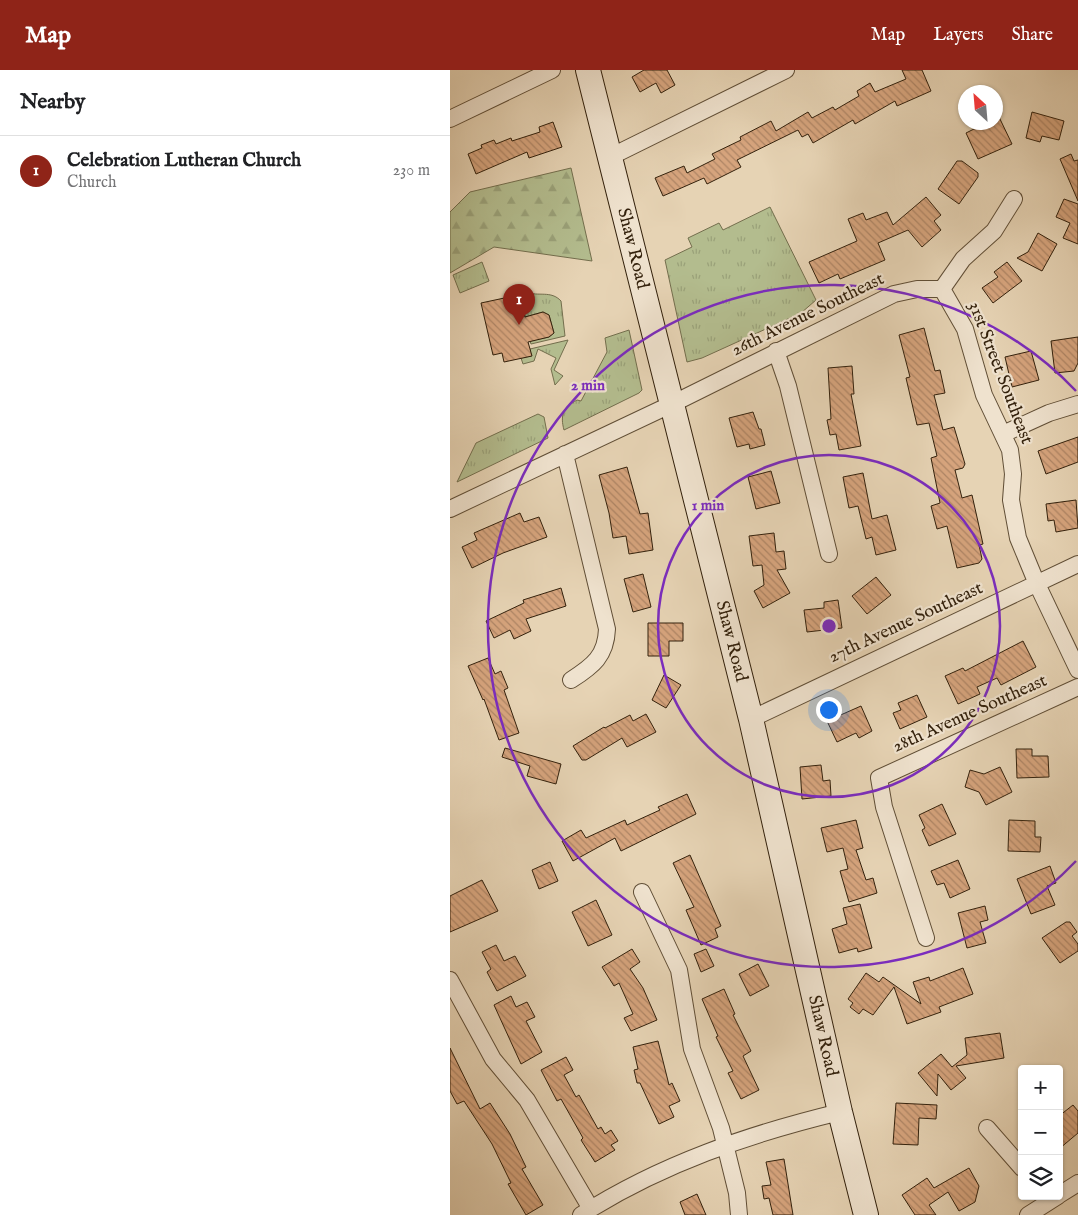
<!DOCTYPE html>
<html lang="en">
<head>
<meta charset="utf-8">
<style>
	:root { --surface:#fff; --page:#f6f6f6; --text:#202124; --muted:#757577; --line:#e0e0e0; --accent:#8f2418 }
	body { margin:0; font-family:"IM FELL English",serif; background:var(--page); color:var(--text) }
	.controls { position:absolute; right:15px; bottom:15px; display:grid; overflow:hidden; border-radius:5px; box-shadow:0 1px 4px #0004 }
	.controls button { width:45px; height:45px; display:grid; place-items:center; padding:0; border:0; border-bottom:1px solid var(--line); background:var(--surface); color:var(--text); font:25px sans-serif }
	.compass { position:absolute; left:508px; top:15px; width:45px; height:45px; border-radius:50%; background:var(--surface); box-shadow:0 1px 4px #0004; rotate:334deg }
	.you { position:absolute; left:378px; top:639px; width:18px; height:18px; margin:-12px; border:4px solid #fff; border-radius:50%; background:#1a73e8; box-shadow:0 0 0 8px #1a73e833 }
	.badge { display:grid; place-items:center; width:32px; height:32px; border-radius:50%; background:var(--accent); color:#fff; font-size:16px; font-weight:700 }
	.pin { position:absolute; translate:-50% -41px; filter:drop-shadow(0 1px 2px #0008) }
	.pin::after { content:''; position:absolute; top:26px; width:18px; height:15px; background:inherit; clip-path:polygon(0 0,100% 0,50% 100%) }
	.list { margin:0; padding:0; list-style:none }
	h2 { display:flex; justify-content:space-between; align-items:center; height:65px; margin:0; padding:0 20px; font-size:21px }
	h2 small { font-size:16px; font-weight:400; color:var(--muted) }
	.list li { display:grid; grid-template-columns:32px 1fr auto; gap:15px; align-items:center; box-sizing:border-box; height:70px; padding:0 20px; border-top:1px solid var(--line) }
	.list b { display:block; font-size:19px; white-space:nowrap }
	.list p { margin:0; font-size:16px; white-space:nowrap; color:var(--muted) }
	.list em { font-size:16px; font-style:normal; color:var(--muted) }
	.icon { flex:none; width:28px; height:28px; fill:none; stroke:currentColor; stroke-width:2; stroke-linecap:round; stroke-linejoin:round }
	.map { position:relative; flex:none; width:628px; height:1145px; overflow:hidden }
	header { display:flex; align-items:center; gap:30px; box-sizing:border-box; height:70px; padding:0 25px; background:var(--accent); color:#fff }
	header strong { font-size:24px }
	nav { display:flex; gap:28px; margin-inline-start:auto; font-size:18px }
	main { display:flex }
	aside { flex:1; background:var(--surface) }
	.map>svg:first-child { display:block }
	.grass { fill:url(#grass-tufts); stroke:#736e4d }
	.forest { fill:url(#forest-firs); stroke:#736e4d }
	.building { fill:url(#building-back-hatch); stroke:#33210c }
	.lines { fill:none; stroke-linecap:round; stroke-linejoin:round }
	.minor-casing { stroke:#604e36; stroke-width:18 }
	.secondary-casing { stroke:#33210c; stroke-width:26 }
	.minor { stroke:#efe2ce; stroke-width:16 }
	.secondary { stroke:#efe2ce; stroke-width:24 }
	.ring { fill:none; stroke:#7b2cbf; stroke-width:2.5 }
	.labels { text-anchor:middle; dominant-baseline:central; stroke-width:4.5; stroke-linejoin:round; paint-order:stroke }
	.street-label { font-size:18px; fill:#33210c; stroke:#efe2ce }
	.centre { fill:#7b2cbf; stroke:#efe2ce; stroke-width:2.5 }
	.ring-label { font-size:15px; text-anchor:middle; font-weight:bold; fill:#7b2cbf; stroke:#efe2ce; stroke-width:4.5; stroke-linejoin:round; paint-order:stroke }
</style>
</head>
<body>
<header>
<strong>Map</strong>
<nav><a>Map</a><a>Layers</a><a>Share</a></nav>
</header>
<main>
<aside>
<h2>Nearby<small></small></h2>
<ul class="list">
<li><span class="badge">1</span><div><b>Celebration Lutheran Church</b><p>Church</p></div><em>230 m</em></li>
</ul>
</aside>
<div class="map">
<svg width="628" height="1145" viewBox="0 0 628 1145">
	<defs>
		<pattern id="grass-tufts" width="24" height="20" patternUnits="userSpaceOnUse" patternTransform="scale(1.25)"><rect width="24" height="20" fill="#b3bc8e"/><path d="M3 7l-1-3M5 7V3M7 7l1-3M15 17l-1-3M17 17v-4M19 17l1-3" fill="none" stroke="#9aa179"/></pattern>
		<pattern id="forest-firs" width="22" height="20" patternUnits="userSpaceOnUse" patternTransform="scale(1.25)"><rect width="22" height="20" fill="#b3bc8e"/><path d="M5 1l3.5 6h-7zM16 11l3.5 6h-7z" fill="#9aa179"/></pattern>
		<pattern id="building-back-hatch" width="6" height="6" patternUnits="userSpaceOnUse" patternTransform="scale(1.25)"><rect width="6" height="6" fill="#d6a47d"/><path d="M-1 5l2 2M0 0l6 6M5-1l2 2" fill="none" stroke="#ae8565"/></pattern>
	</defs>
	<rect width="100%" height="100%" fill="#e6d3b4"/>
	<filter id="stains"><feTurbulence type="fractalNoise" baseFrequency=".004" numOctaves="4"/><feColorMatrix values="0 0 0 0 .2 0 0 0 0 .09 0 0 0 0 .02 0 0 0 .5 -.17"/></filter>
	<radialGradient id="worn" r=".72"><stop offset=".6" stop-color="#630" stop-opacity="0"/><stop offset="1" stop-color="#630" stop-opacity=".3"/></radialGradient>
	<path class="grass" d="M320,137L366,230L351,243L252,288L237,292L215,190L242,177L238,168L269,153L273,160Z
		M32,192L39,211L10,223L3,205Z
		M65,218C71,218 72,220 77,222C88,227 101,220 111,231L115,266L81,274L80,271L99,267L104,263L99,245L93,242L75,247L73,237H62L59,227Z
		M179,260L192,320L189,323L114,360C110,345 113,338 127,330L131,331L157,282L155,268Z
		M118,270L104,300L113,306L105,315L101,299L106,288L88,279L84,291L73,294L71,288L81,286L80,279Z
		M88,344L94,347L98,368L7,412L26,373Z"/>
	<path class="forest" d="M121,98L142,191L44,177L0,203V142L20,122Z"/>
	<path class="building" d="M194,0H217L225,15L211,23L206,13L190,22L182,7Z
		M452,0H472L481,21L447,36L445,31L405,54L403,50L363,73L358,64L352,67L348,60L287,90L291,97L257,114L254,108L213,126L205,108L234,96L237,103L265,89L262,84L291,70L290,67L321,51L326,61L358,42L362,48L383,37L385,40L409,26L407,21L420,13L425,22L456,9Z
		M582,42L614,51L609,70L592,66L590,72L576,68Z
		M549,47L562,74L528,89L516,63L538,52H546V49Z
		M103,52L112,77L79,88L77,82L26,104L18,84L32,78L31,75L44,70L46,74L61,68L62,71L90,62L89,57Z
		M621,84L624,91L628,90V131L610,89Z
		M507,91H512L528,103V107L509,134L488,119Z
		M476,127L491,145L484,151L491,160L472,177L458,160L428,173L435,190L390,209L388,204L369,213L359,192L407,171L398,149L413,143L416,150L437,142L443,155Z
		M614,129L628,134V174L613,168L620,153L606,147Z
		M588,163L607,174L592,201L567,188L578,182Z
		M557,192L572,211L543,233L532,218L548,207L544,202Z
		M59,227L62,237L73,236L75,247L93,242L99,245L104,263L99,267L78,272L82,286L54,292L52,283L43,285L31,233Z
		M474,258L485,301L490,300L495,323L484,325L493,360L504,357L515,394L513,398L505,400L512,428L522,425L533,474L529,475L532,489L529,493L507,498L497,456L487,459L481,436L490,433L481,388L487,386L479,353L467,355L456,308L460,307L449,265Z
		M628,267V293L624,301L605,303L601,271Z
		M581,281L589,310L562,317L555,287Z
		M402,296L404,324H401L411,376L389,380L386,364L380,365L377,350L381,349L378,298Z
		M303,342L309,359H311L315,375L300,379L299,374L287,377L279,348Z
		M628,367V392L596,404L588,381Z
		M177,397L190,444L198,443L203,480L179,484L176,466L163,468L159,443L149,405Z
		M321,401L330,433L306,439L298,407Z
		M413,403L422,449L437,445L446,480L426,485L422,467L416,469L408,436L399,438L393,407Z
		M626,430L628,458L606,462L604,450L598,451L596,434Z
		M70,443L74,452L89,447L97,467L53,483L22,498L12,477L27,470L24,463Z
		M324,463L326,482L334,481L336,499L327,500L340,523L313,538L304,521L314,515L312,495L303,496L299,466Z
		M193,504L201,537L183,542L174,509Z
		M426,507L441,525L417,544L402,526Z
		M111,518L116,536L76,549L81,561L64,569L60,560L44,568L36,551L74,533L73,530Z
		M388,530L392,558L357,562L354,540L374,538V532Z
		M198,553H233V571H219V586H198Z
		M573,571L586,597L551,615L547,608L527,617L530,624L508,634L495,606L513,598L515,601Z
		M38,588L45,604L51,601L58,618L54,620L69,663L49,670L34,629L33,630L18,596Z
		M214,605L231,615L216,638L202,630Z
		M467,625L477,647L450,659L443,643L451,640L448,633Z
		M411,636L422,661L409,668L406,663L387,672L377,651Z
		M196,644L206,662L177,677L172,668L136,690H132L123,676L154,657L155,658L180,645L183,651Z
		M55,678L111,694L106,714L77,706L80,696L52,687Z
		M566,679H582V686H598L599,707L567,708Z
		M371,695L373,711L380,710L381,726L352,729L350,697Z
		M550,697L562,722L536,735L529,722L515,717L520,700L534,704Z
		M237,724L246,744L171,781L165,768L123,791L112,771L131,760L136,768L175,750L177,755L210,740L208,737Z
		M492,734L506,764L479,776L472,760L475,758L469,745Z
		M406,750L413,778L406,780L416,810L423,808L427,823L399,832L390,801L398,799L393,778L377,782L371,758Z
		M559,750L585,751V767H591L590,782L558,781Z
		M240,785L271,856L265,859L268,867L251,875L236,840L244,837L223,793Z
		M508,790L520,819L500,828L494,813L487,815L481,801Z
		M100,792L108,811L89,819L82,800Z
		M600,796L606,813L597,816L605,835L581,844L567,809Z
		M32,810L48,841L0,862V826Z
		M146,830L162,865L138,876L122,842Z
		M410,834L422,878L408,882L407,878L389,883L382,859L397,854L393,838Z
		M535,836L538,850L530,852L536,873L517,878L508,843Z
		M616,852H620L627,862L622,866L628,874V881L610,893L592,868Z
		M46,875L54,891L65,886L76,906L47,921L37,902L41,899L32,882Z
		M182,879L190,892L180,899L193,918L207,950L181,961L174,948L183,944L169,913L164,916L152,897Z
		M256,879L264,896L251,902L244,884Z
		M308,894L319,916L300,926L289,904Z
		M513,898L523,924L489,937L491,942L457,954L444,917L423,945L413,939L409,944L400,937L403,933L398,929L416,903L429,912L433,907L471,934L463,912L479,907L480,911Z
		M274,919L285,944L283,945L301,981L293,986L309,1020L291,1029L278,1003L283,1001L266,967L268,966L252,929Z
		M61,926L66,937L77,932L85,947L76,951L92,982L71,994L44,935Z
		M550,963L554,988L506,996L516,1008L501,1020L488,1004L487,1026L468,1003L491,984L502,997L517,985L515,968Z
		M208,971L219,1015L222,1013L230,1031L219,1036L224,1047L209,1054L190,1013H187L184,1000L188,999L183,977Z
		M0,978L30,1039L40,1033L60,1064L76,1097L72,1099L93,1135L76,1145L58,1114L61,1113L42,1074L14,1031L7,1034L0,1021Z
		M116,987L123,1000L114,1005L126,1027L129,1025L148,1059L151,1057L155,1064L161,1060L168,1071L161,1075L165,1080L145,1092L131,1070L133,1068L111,1029L107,1031L91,1000Z
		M446,1033L487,1035L486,1049L469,1048L468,1075L443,1074Z
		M623,1035L628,1041V1063L609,1079V1046Z
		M334,1089L343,1145H323L319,1128L314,1129L312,1116L321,1115L316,1092Z
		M519,1098L529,1116L525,1132L509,1141L498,1122L479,1135L486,1145H465L452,1125L477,1108L484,1118Z
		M247,1124L256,1145H235L230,1132Z"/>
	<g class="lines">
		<defs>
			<path id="minor" d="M0,49L102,0
				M160,87L336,0
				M492,219L515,259L534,325L560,380L563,404L561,430L568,468L587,514L628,600
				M326,281L338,316L379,484
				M553,364L599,343L628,334
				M115,384L157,559C156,586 143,596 121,610
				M0,439L222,334L444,224L467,219H492L513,189L544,161L564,129
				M301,649L628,494
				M192,822L229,900L242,979L271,1058L287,1123L289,1145
				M476,868L434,737L429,708L628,617
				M0,910L43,989L77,1030L141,1139
				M537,1058L572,1098
				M609,1125L628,1113
				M131,1145C211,1094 299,1064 390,1042
				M578,1145L608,1126"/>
			<g id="secondary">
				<path id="s1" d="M138,0L301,649L390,1042L416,1145"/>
			</g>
		</defs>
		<use href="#minor" class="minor-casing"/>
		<use href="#secondary" class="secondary-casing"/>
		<use href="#minor" class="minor"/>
		<use href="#secondary" class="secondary"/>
	</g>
	<g class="ring">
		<circle cx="379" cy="556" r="171"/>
		<path d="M626 791A341 341 0 1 1 626 321"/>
	</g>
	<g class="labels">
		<g class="street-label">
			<text stroke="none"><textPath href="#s1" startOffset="184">Shaw Road</textPath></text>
			<text transform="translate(358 245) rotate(-26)">26th Avenue Southeast</text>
			<text transform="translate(550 303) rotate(69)">31st Street Southeast</text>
			<text transform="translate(456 553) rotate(-25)">27th Avenue Southeast</text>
			<text stroke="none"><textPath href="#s1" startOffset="589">Shaw Road</textPath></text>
			<text transform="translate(520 644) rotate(-24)">28th Avenue Southeast</text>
			<text stroke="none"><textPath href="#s1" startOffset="994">Shaw Road</textPath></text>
		</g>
	</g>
	<circle cx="379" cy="556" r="8" class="centre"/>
	<g class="ring-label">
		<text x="138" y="320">2 min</text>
		<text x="258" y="440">1 min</text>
	</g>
	<rect width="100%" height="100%" filter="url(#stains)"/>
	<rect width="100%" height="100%" fill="url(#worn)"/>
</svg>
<div class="controls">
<button>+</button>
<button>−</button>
<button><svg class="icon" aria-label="layers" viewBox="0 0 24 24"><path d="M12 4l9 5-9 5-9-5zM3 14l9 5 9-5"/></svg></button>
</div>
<svg class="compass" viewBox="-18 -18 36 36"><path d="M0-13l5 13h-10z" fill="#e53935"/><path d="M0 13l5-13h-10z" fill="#757577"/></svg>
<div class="you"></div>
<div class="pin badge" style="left:69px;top:255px">1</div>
</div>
</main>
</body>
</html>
